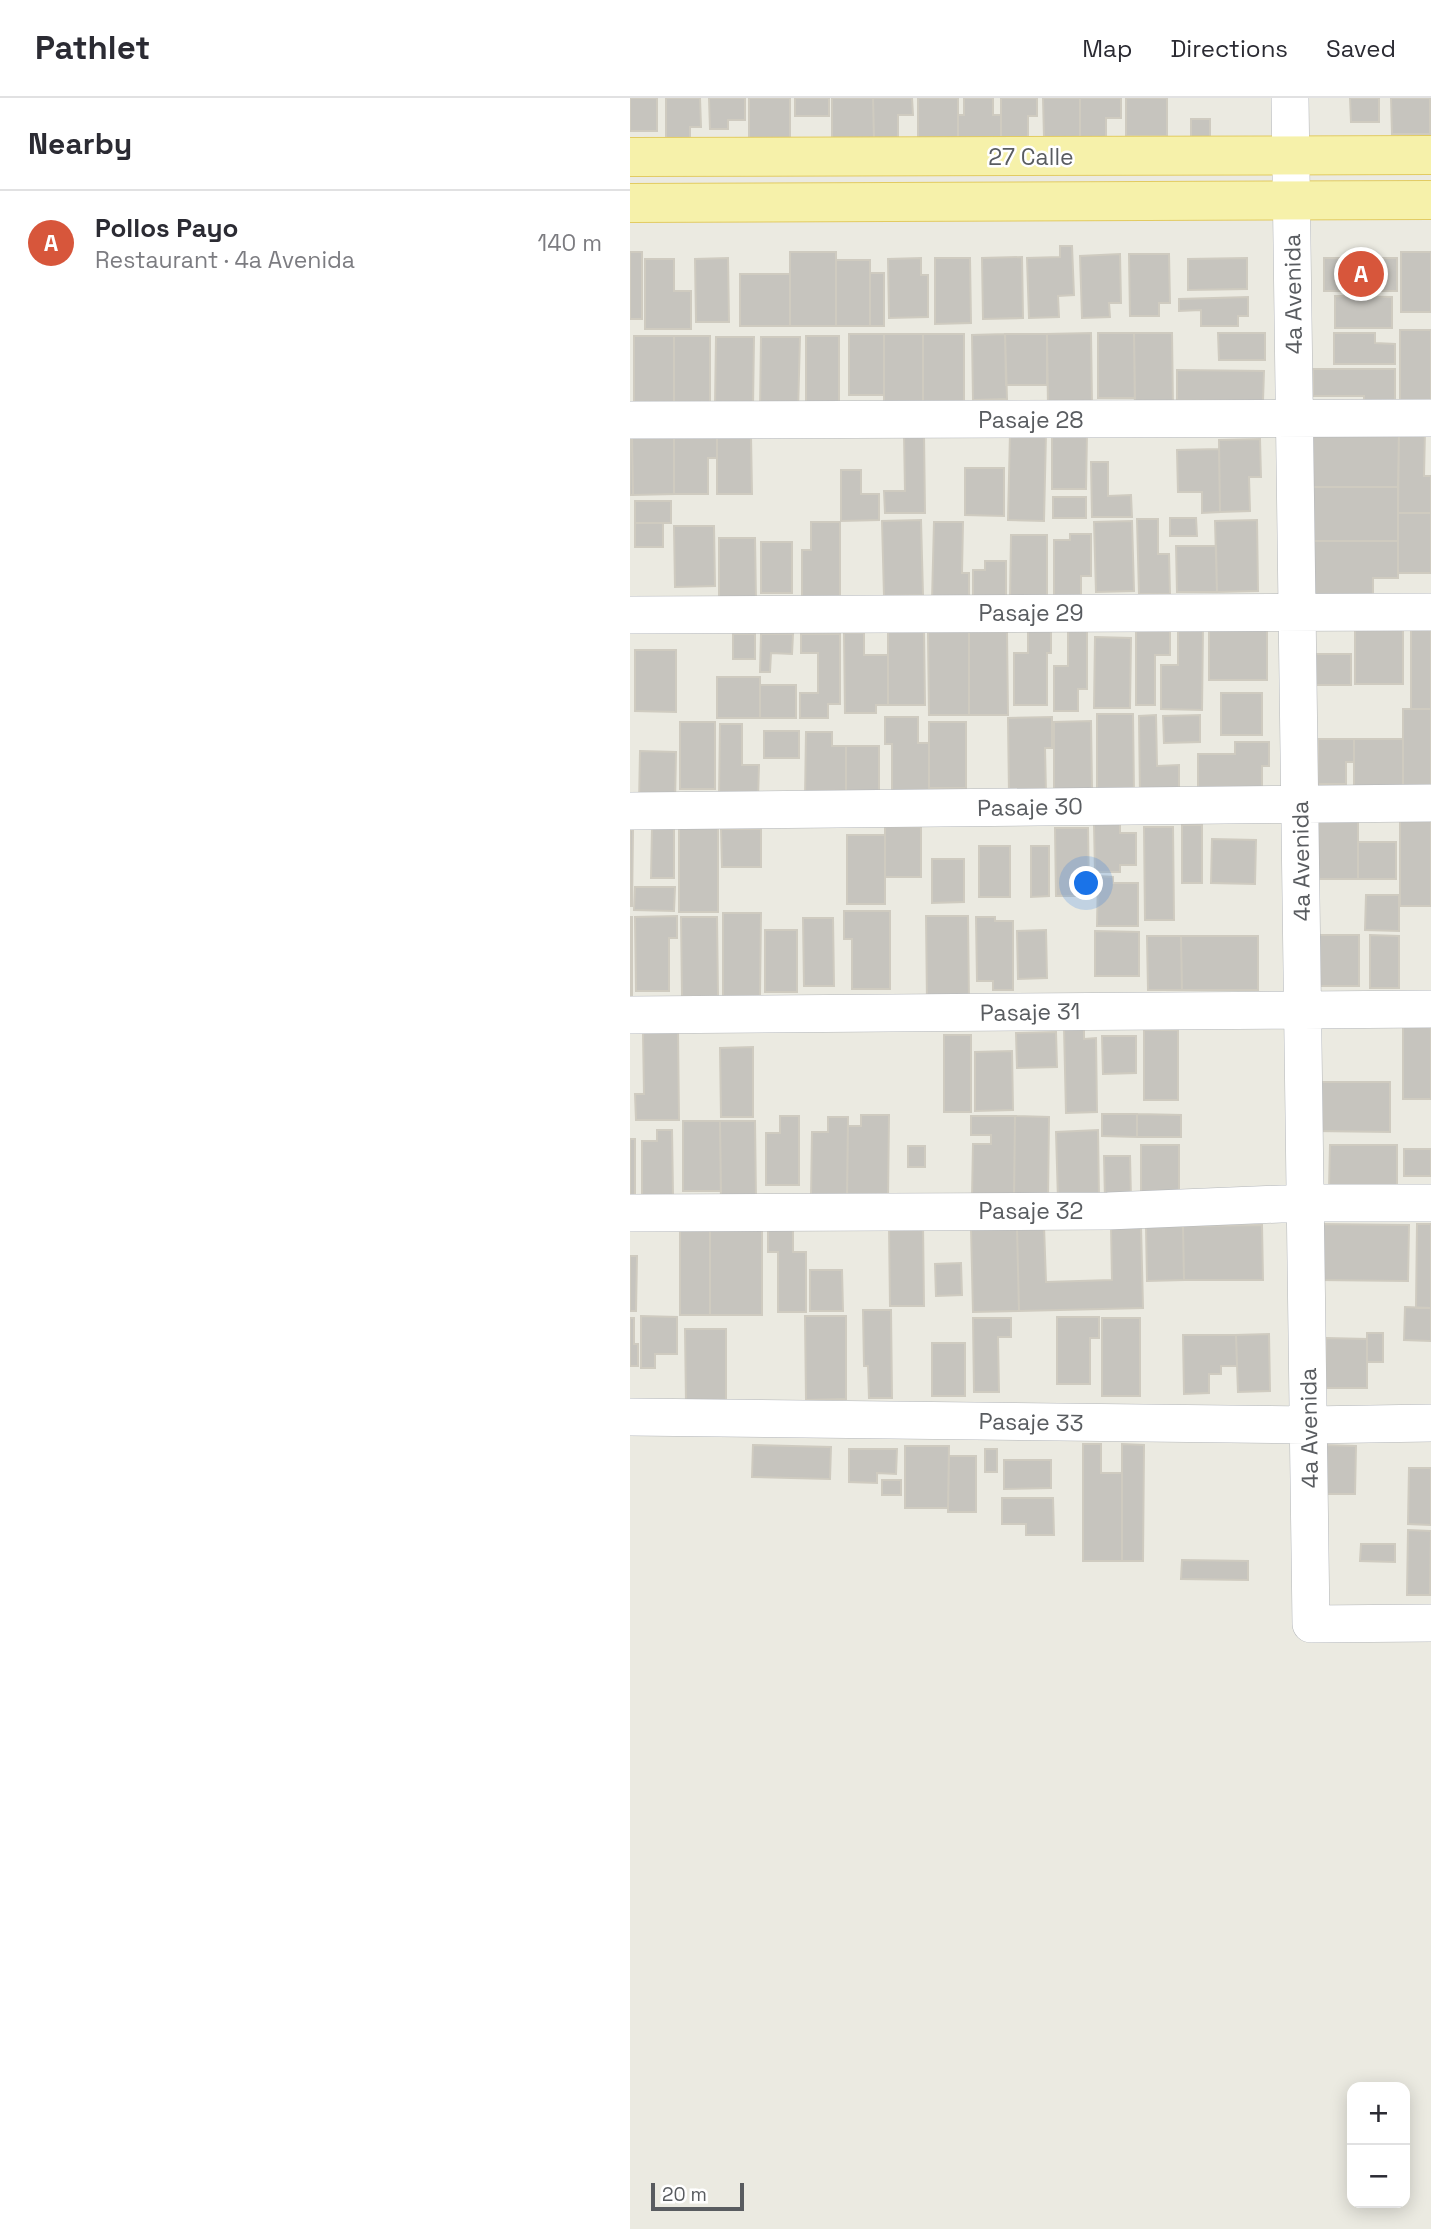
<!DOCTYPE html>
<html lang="en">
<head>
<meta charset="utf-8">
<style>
	:root { --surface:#fff; --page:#f7f7f7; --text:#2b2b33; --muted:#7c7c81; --line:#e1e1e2; --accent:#d7563b }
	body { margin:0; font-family:"Space Grotesk",sans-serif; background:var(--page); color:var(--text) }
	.controls { position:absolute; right:21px; bottom:21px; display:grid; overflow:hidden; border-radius:14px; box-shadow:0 4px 18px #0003 }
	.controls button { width:63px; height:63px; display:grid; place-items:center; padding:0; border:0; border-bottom:2px solid var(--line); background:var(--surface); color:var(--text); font:35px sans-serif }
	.scale { position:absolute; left:21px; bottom:18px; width:93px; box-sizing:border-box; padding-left:7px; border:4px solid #595c60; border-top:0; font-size:19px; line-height:24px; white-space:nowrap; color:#595c60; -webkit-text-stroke:5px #fff; paint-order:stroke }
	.you { position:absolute; left:457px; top:786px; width:24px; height:24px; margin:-18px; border:5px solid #fff; border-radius:50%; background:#1a73e8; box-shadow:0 0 0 10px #1a73e833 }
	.badge { display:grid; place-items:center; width:46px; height:46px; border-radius:50%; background:var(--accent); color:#fff; font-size:23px; font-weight:700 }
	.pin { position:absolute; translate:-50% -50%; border:4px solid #fff; box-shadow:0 2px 7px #0006 }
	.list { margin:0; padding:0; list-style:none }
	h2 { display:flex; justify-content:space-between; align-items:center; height:91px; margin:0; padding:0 28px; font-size:30px }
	h2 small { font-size:23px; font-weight:400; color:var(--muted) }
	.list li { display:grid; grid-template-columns:46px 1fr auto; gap:21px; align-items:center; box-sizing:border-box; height:105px; padding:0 28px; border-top:2px solid var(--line) }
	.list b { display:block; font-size:26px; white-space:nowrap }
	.list p { margin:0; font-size:23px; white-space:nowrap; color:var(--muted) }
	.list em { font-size:23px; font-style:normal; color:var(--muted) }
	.map { position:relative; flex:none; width:801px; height:2131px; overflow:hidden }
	header { display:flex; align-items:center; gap:42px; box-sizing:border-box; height:98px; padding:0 35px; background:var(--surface); border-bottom:2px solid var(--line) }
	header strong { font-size:33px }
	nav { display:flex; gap:38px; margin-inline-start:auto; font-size:24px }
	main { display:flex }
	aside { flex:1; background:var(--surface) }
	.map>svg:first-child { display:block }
	.building { fill:#c6c4be; stroke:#cfcbc0; stroke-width:2 }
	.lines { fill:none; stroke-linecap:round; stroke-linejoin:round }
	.minor-casing { stroke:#b3b6ba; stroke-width:38 }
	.major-casing { stroke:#e2cb62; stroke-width:40 }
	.minor { stroke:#fff; stroke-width:37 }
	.major { stroke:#f6f1aa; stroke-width:38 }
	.labels { text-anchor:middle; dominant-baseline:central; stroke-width:5; stroke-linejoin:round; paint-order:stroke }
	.street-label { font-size:23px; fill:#595c60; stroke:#fff }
</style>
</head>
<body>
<header>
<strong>Pathlet</strong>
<nav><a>Map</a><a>Directions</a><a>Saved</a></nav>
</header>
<main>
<aside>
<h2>Nearby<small></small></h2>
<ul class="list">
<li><span class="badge">A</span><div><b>Pollos Payo</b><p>Restaurant · 4a Avenida</p></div><em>140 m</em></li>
</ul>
</aside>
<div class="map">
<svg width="801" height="2131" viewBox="0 0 801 2131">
	<rect width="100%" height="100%" fill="#ebeae1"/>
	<path class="building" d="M0,0H27V33H0Z
		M36,0H70L71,29H60V41H36Z
		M79,0H115V22H98V31H80Z
		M119,0H160V42H119Z
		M165,0H199V18H165Z
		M202,0H243L244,41H202Z
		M243,0H282L283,17H268V41H244Z
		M288,0H328V44H288Z
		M334,0H363V17H371V43L328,44V17H334Z
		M371,0H407V18H398V43H371Z
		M413,0H450V39H414Z
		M450,0H491V20H476V39H450Z
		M496,0H537V38H496Z
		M720,0H749V24H721Z
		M761,0H800V36H762Z
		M561,21H580V40H561Z
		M430,148H442L444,197L428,198L429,219L399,220L397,160L430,159Z
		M0,154H12V221H0Z
		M160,154H206V228H160Z
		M771,154H801V214H771Z
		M490,156L491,205H479L480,219L452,220L450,158Z
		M499,156H539L540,205H529V218H500Z
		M392,159L393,220L353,221L352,160Z
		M98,160L99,224H66L65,161Z
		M291,160V177H298V219L259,220L258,161Z
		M305,160H340L341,225L305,226Z
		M617,160V191L558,192V161Z
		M694,160H767V193H694Z
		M15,161H44V193H61V231H15Z
		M206,162H240V228H206Z
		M240,175H254V228H240Z
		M110,176H160V228H110Z
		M705,198L762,199V230H705Z
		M618,199V218H608V228H571V212L549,213V201Z
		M770,232H801V309H770Z
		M461,235L462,307L418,308L417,236Z
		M468,235H504L505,300H468Z
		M504,235H542L543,312H505Z
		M588,235H635V262H589Z
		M704,235H745V245L765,246V266H704Z
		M219,236H254V297H219Z
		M254,236H293V311H254Z
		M293,236H334V310L293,311Z
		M375,236H417V287H376Z
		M375,236L377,301L343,302L342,237Z
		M4,238H44V308H4Z
		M44,238H80V308H44Z
		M176,238H209V313H176Z
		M86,239H124L123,309H85Z
		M131,239H170L168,314L130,313Z
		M683,271H765V304H734V298H683Z
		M547,272L634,273L633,303L547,302Z
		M681,332H769L768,389H681Z
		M769,332H795L794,378H801V415H768Z
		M422,334L457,335L456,391H422Z
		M380,335H416L414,423L378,422Z
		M274,336H294L295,415H255L254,393H275Z
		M44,338V396L3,397L2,339Z
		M44,338H87V360H78V396H44Z
		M87,338H121L122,396H87Z
		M0,339H2L3,397H0Z
		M630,341L631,379H619L620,413L590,414L589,342Z
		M589,351L590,414L572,415V394H548L547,352Z
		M461,364H478V398L501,397L502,419H462Z
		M335,370H374V418L335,417Z
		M211,372H231V396H249V422L211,423Z
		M681,389H768V443H681Z
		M423,399H456V420H423Z
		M5,403H41V425H5Z
		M768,415H801V475H768Z
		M540,420H566L567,438H540Z
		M507,421H528V456H539L540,496H509Z
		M291,422L293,497L254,498L252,423Z
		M627,422L628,493L587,494L585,423Z
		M502,423L504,493L466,494L464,424Z
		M181,424H210V501H172V452H181Z
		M304,424H333L332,475H339V503H302Z
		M5,425H33V449H5Z
		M44,428H84L85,488L45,489Z
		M440,436H461V478H451V498H424V442H440Z
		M381,437H417V502H380Z
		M89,440H125L126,504H89Z
		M681,443H768V480H743V503H681Z
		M131,444H162V495H131Z
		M546,448H586L587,494H547Z
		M355,463H376V503H343V472H355Z
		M725,526H773V586H725Z
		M781,527H801V611H781Z
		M548,529H573L572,612L531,611V567H548Z
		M579,530H637V582H579Z
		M457,531V591H448V613H424V568H438V532Z
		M506,531H540V557H525V607H506Z
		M294,533L295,607H258V534Z
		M398,533H421V555H417V607H384V555H398Z
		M298,534H339V617H299Z
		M339,534H377L378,617H339Z
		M214,535H234V557H258V607H246V615H215Z
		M103,536H125V561H103Z
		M131,536H163L162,556L141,555L140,574H130Z
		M171,536H210V606H198V620H170V595H188V555H171Z
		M465,539L501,540L500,610H464Z
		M5,552H46V614L5,613Z
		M684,556H721V587H684Z
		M87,579H130V620H87Z
		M130,587H166V620H130Z
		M591,595H632V637H591Z
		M773,611H801V695H773Z
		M467,616H503L504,697H467Z
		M526,617L527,668L549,667V698L510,699L509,618Z
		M570,617V644L534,645L533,618Z
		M255,619H288V645H299V700H262V646H255Z
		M422,619V650H415L416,696H379L378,620Z
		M461,623L462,691L424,692V624Z
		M50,624H85V691H50Z
		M299,624H336V690H299Z
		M90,626H112V667H129L128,701H89Z
		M134,633H169V660H134Z
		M176,634H202V648H216V701H175Z
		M688,641H724V664H716V686H688Z
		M724,641H773V695H724Z
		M605,644H639V668H632V694H568V656H605Z
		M216,648H249V701H216Z
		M10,653L46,654L45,706H9Z
		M685,721H728V781H685Z
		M770,721H801V808H770Z
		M464,726H490V735H506V767H490V774H465Z
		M552,727H572V785H552Z
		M255,729H291V779H255Z
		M514,729H543L544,822H515Z
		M22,730H44V780H21Z
		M49,730H88V814H49Z
		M425,730H458L459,798H426Z
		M91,731H131V769H92Z
		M0,732H3L2,808H0Z
		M217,737H255V806H217Z
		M582,741L626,742L625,786L581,785Z
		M728,744H766V781H728Z
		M349,748H380V799H349Z
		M401,748H419V798L401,799Z
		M302,761H334V804L302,805Z
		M468,778L483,779V785H508V828H467Z
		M5,789H45L44,813L4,812Z
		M736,797H769V833L735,832Z
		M214,813H260V891H222V841H214Z
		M93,815H131L130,898H93Z
		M47,818V840H39V893H6L5,819Z
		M296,818H338L339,904H297Z
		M0,819H2V902H0Z
		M51,819H87L88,898H52Z
		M346,819H365V823H383V892H363V883H347Z
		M173,820H203L204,888H174Z
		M135,832H167V894H135Z
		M416,832L417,880L388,881L387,833Z
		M465,833L509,834V878H465Z
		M688,837H729V888H688Z
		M740,837L769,838V890H740Z
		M517,838H551L552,892H518Z
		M551,838H628V892H552Z
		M773,927H801V1001H773Z
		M434,929H454V941L466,940L467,1014L436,1015Z
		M514,932H548V1002H514Z
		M48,933L49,1022H6L5,996H14L13,934Z
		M426,934L427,969L387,970L386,935Z
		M314,937H341V1014H314Z
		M472,938H506V975L473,976Z
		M123,949V1019H91L90,950Z
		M382,953L383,1012L345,1013V954Z
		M685,984H760V1034L685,1033Z
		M472,1016H507V1039L472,1038Z
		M507,1016L551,1017V1039H507Z
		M231,1017H259L258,1100H217L218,1028H231Z
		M150,1018H169V1087H136V1035H150Z
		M341,1018H385L384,1101L342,1100L343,1046H361V1037H341Z
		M385,1018L419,1019L418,1101H384Z
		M198,1019H218L217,1100L181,1099L182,1034H198Z
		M53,1023H90L91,1093H53Z
		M90,1023H125L126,1103L91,1104Z
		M27,1032H42L43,1097H12V1043H27Z
		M468,1032L469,1101L428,1102L426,1034Z
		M0,1041H5V1098H0Z
		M511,1047H549V1103H511Z
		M700,1047H767V1092L699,1091Z
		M278,1048H295V1069H278Z
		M774,1051H801V1078H774Z
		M474,1058H500L501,1101L475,1102Z
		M690,1126L779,1127L778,1183L689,1182Z
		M787,1126H801V1210H786Z
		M259,1127H293L294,1208H260Z
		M632,1127L633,1182H554L553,1128Z
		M414,1128L416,1184L482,1182L481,1128H511L513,1210L389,1213L387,1129Z
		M553,1128L554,1182L517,1183L516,1129Z
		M387,1129L389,1213L343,1214L341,1130Z
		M50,1132H80V1217H50Z
		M80,1132H132V1217H80Z
		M138,1132H163V1154H176V1214H148V1154H138Z
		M0,1158H7L6,1213H0Z
		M331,1165L332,1197L306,1198L305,1166Z
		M180,1172H212L213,1213H180Z
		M775,1209L801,1210V1243L774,1242Z
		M233,1212H261L262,1300H239L238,1268H234Z
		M11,1218L47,1219V1256H25V1270H11Z
		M175,1218H216V1301L176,1302Z
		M427,1219H469V1240H460V1286H427Z
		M0,1220H4V1246H8V1268H0Z
		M343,1220H381V1239H368L369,1294H344Z
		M472,1220H510V1298H472Z
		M55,1231H96V1304H56Z
		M737,1235H753V1264H737Z
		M639,1236L640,1293L608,1294L606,1237Z
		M553,1237H606L607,1268H591V1276H579V1295L554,1296Z
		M696,1240L737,1241V1290H696Z
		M302,1245H335V1298H302Z
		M453,1346H471V1375H492V1463H453Z
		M492,1346L514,1347L513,1463H492Z
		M123,1347L201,1349L200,1381L122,1379Z
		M693,1347L726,1348L725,1396H692Z
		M275,1348H319L318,1410H275Z
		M219,1351H267L266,1376L247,1375V1385L219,1384Z
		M355,1351H367V1374H355Z
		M319,1358H346V1414H318Z
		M374,1362H421V1390L374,1391Z
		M779,1370H801V1427L778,1426Z
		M252,1382H271V1397H252Z
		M372,1400H423L424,1437H396V1426H372Z
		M778,1432L801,1433L800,1497H777Z
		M731,1446H765V1464L730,1463Z
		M552,1462L618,1463V1482L551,1481Z"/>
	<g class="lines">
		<defs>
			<path id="minor" d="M660,0L681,1526L801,1525
				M0,322L801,320
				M0,517L801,514
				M0,713L801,705
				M0,917L801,911
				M0,1115L478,1113L675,1105H801
				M0,1319L678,1327L801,1325"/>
			<path id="major" d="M0,59L801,57
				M0,105L801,102"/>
		</defs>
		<use href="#minor" class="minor-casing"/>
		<use href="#major" class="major-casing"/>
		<use href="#minor" class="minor"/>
		<use href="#major" class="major"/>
	</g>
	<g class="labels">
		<g class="street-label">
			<text x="401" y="59">27 Calle</text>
			<text transform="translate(663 196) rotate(-91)">4a Avenida</text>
			<text x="401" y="322">Pasaje 28</text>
			<text x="401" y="515">Pasaje 29</text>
			<text transform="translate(400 709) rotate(-1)">Pasaje 30</text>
			<text transform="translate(671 763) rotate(-91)">4a Avenida</text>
			<text transform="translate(400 914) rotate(-1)">Pasaje 31</text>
			<text x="401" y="1113">Pasaje 32</text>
			<text transform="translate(401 1324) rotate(1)">Pasaje 33</text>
			<text transform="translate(679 1330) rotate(-91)">4a Avenida</text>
		</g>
	</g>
</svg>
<div class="controls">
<button>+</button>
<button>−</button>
</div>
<div class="scale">20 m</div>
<div class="you"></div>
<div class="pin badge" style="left:731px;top:176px">A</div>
</div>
</main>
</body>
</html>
